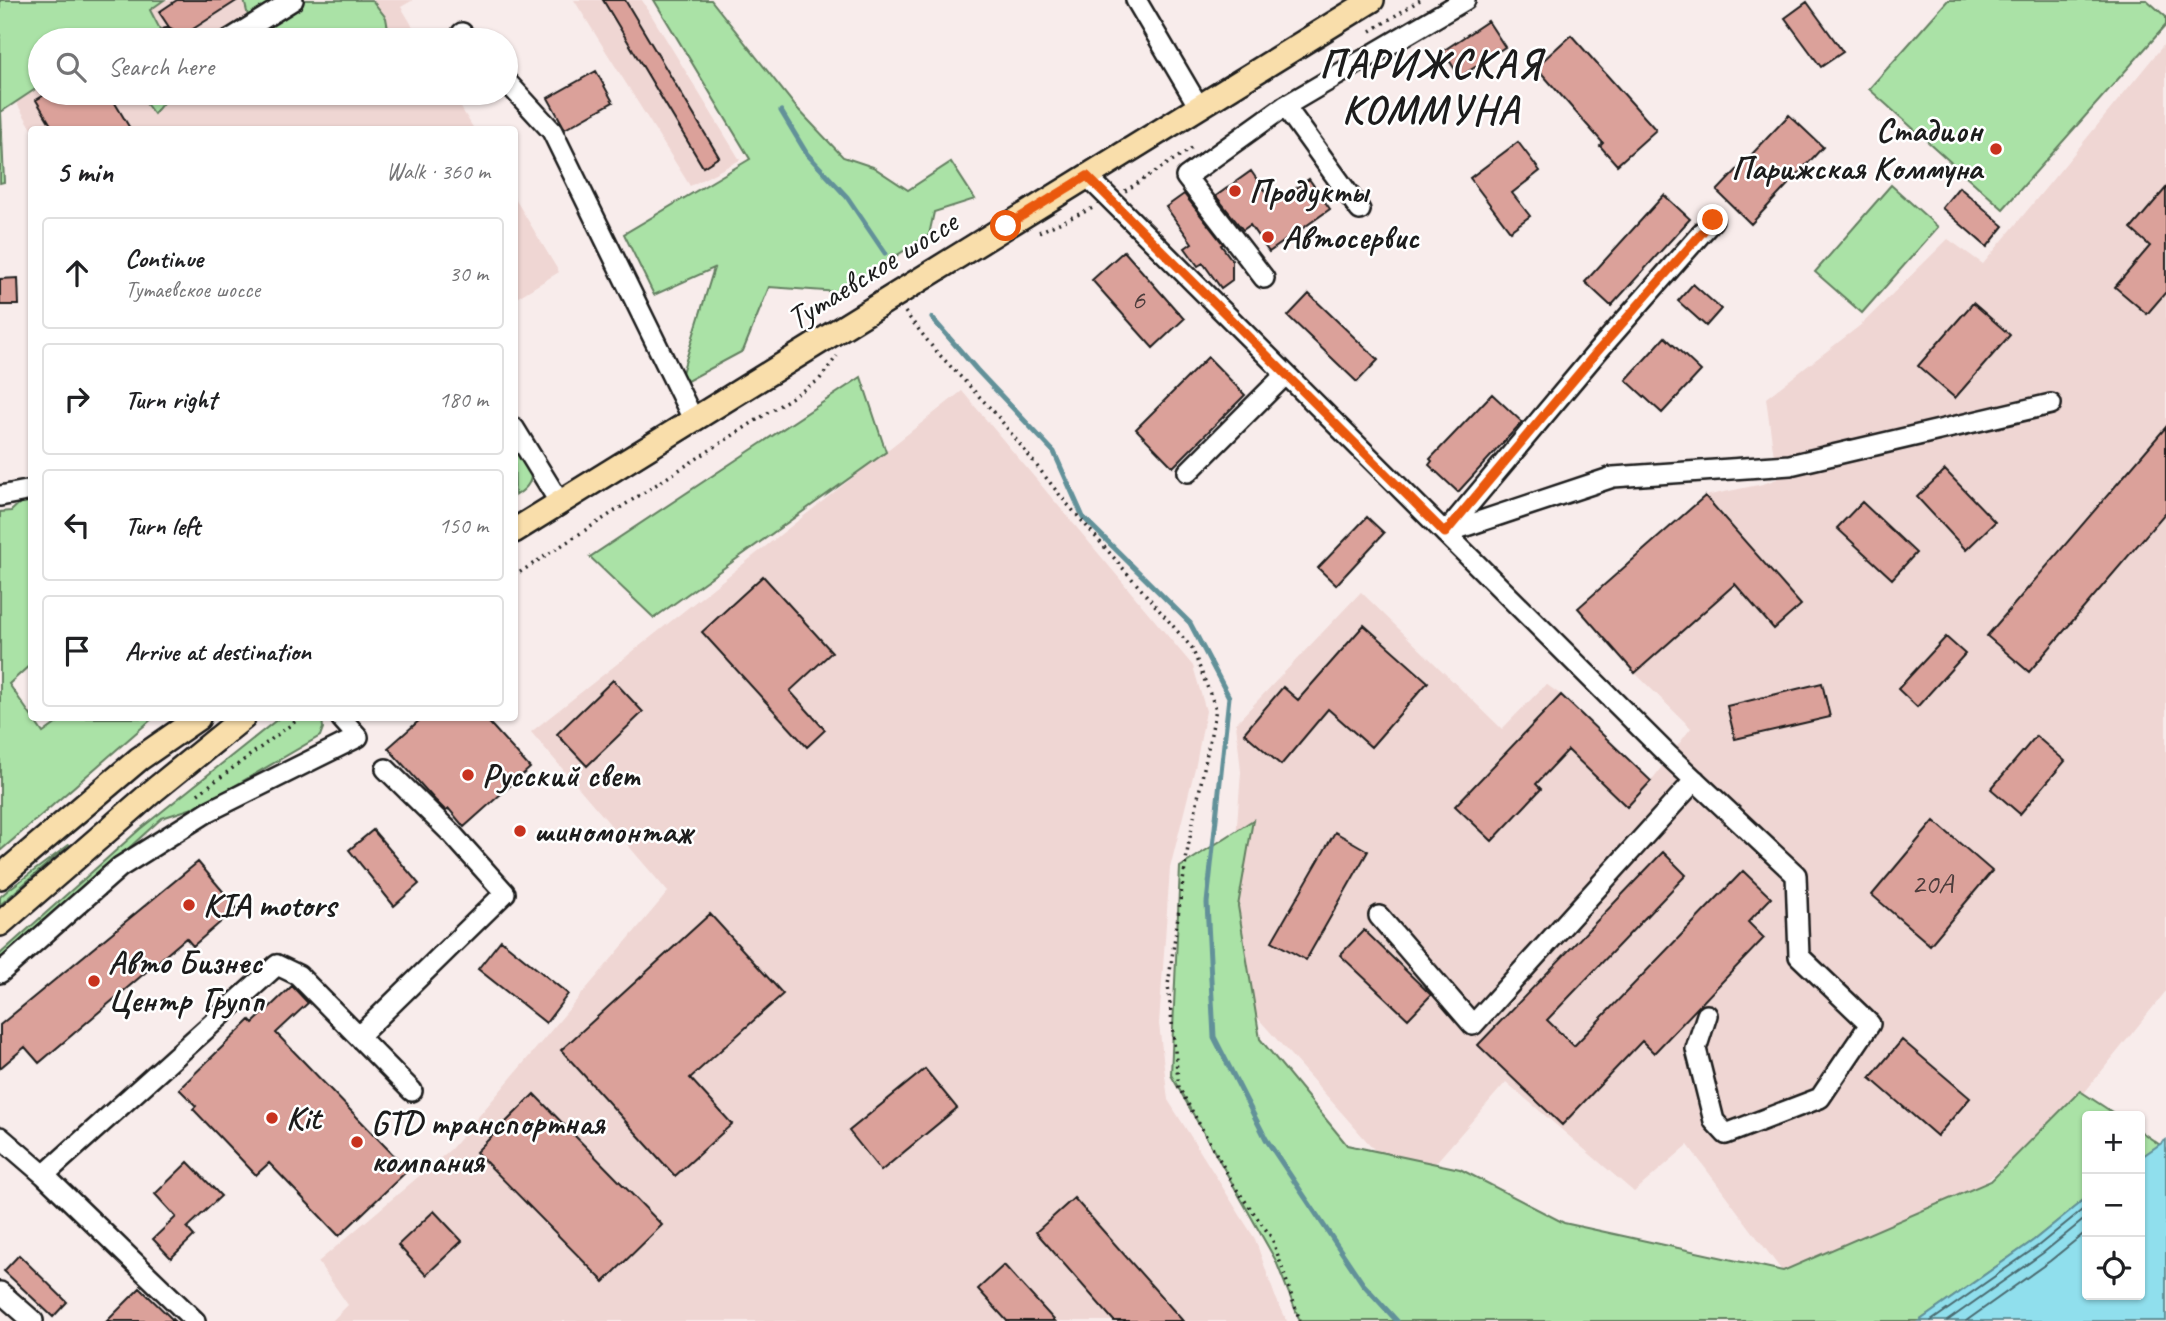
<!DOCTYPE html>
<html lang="en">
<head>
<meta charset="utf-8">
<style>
	:root { --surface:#fff; --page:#f2f2f2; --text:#202124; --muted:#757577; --line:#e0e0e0 }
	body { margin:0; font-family:Caveat,sans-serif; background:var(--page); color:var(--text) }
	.controls { position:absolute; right:21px; bottom:21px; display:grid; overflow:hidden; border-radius:7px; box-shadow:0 2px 5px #0004 }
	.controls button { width:63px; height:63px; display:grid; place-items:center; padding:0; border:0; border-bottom:2px solid var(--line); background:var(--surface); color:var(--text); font:35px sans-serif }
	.stop { position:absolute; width:21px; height:21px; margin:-16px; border:5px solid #ea580c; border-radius:50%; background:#fff }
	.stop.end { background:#ea580c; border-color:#fff; box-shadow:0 2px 7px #0008 }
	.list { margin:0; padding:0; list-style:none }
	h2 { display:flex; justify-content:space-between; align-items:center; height:91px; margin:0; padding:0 28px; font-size:30px }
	h2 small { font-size:23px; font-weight:400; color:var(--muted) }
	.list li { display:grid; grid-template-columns:46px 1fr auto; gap:21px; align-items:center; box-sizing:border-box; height:112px; margin:0 14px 14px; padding:0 14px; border:2px solid var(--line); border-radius:7px }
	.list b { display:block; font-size:26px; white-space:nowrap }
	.list p { margin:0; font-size:23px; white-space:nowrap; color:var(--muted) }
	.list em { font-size:23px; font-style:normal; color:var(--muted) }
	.icon { flex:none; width:38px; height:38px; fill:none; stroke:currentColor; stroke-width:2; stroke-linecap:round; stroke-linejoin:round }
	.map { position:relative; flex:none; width:2166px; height:1321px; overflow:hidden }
	.search { position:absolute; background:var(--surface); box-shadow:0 2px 5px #0004; left:28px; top:28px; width:490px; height:77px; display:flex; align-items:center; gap:18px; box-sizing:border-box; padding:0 24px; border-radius:38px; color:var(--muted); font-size:26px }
	.panel { position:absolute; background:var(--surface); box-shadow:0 2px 5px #0004; left:28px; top:126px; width:490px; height:595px; border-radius:7px }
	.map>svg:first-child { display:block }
	.built { fill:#efd6d3 }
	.green { fill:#aae2a6; stroke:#637f61; stroke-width:2 }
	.water { fill:#90dfed; stroke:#629199; stroke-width:2 }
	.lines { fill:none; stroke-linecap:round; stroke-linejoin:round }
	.shore { stroke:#4a6a70; stroke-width:2 }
	.stream { stroke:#629199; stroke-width:5 }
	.building { fill:#dba19a; stroke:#1c1c1c; stroke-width:2 }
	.minor-casing { stroke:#1c1c1c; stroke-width:24 }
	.major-casing { stroke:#1c1c1c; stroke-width:28 }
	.path { stroke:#1c1c1c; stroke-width:3.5; stroke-dasharray:2 5; stroke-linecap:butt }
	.minor { stroke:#fff; stroke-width:19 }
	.major { stroke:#f9deab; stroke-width:23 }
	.route { stroke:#ea580c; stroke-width:9 }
	.poi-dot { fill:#c8321e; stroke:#fff; stroke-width:2.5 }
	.labels { text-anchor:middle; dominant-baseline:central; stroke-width:5; stroke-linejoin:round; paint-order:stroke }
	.number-label { font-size:30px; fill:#4c3d3c }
	.poi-label { font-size:33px; font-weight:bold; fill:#1c1c1c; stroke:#fff; text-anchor:start }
	.street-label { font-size:33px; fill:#1c1c1c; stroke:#fff }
	.district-label { font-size:40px; font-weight:bold; letter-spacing:2px; fill:#1c1c1c; stroke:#fff }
</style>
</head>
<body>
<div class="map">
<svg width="2166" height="1321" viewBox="0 0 2166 1321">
	<rect width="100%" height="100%" fill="#f8eceb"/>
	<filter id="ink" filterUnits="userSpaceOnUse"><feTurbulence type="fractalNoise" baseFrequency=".0143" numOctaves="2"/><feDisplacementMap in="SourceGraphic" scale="14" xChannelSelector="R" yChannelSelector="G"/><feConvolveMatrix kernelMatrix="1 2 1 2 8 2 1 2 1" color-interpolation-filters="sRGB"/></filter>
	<g filter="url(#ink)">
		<path class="built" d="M164,0H413L401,7L421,40H107Z
			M574,0H642L740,160L690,186Z
			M2166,42V991L2068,1113L1960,1203L1806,1303L1688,1145L1634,1192L1506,1082L1411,1191L1225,981L1241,772L1236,723L1361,592L1502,729L1546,684L1561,695L1651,781L1691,728L1635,673L1578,608L1705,496L1763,484L1777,479L1766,398L1862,324L1948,239L1983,264Z
			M40,86V93H452L474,129H32L16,102Z
			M514,197L559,272L515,299H514Z
			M962,391L1193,666L1206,711L1196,764L1170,868L1159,1024L1168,1100L1255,1239L1275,1296L1287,1321H332L348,1305L318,1262L451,1149L668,892L531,732Z"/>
		<path class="green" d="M0,0H164L150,10L162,33L160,40H40V86L1,112L4,182L0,183Z
			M244,0H372L386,18L390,40H254Z
			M654,0H711L796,107L843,157L873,167L908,190L951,162L975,199L934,212L929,235L839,292L769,287L743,351L678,386L714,268L654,295L624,234L750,159Z
			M1948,0H2147L2166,17V25L2003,209L1869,89Z
			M138,93H171L154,114Z
			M1891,185L1938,227L1862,313L1815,272Z
			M861,377L886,452L654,618L590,557Z
			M514,440C527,464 544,479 515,496Z
			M31,498V664L9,684L43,733L64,718H153L0,851V512L11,511L23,500Z
			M279,718H322L323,728L320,736L202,805L162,818L0,965V954L140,829Z
			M1253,820L1238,906L1260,1039L1347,1145L1460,1169L1564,1223L1783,1271L1991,1181L2080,1091L2118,1116H2087V1197L2034,1240L1919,1321H1300L1275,1259L1171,1075L1180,867Z
			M70,844L0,905V897L8,890Z
			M2140,1131L2160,1145L2140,1158Z"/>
		<path class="water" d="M2166,1140V1321H1919L2034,1240L2087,1197V1295H2140V1158Z"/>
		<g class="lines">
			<path class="shore" d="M1931,1321L2038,1246L2087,1206
				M1947,1321L2043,1253L2087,1217
				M1966,1321L2050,1261L2087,1231"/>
			<path class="stream" d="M781,111L807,154L847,197L885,253
				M932,318L977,370L1054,452L1083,517L1190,623L1229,697L1207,903L1214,1037L1266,1139L1363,1284L1397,1321"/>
		</g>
		<path class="building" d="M177,0H238L179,38L177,32L169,27L159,12Z
			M603,0H625L719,157L703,167Z
			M1807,2L1843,52L1821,67L1785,18Z
			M1488,21L1505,47L1460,77L1443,51Z
			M1571,35L1656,130L1617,165L1600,146L1603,143L1536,67Z
			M596,71L613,102L565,129L548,98Z
			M48,93H109L131,130H54L36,100Z
			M1789,115L1823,147L1751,224L1717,191Z
			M1518,142L1540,171L1512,193L1530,216L1510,231L1470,178Z
			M1251,171L1274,204L1309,179L1330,209L1269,252L1250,225L1243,230L1216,196Z
			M1959,187L2004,226L1987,247L1942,208Z
			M2166,188V292L2147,314L2115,287L2150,246L2131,229Z
			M1184,194L1223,244L1221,245L1232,260V280L1221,288L1203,263L1198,266L1185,248L1192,243L1166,207Z
			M1664,195L1690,219L1611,306L1585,282Z
			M1124,251L1184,319L1153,348L1092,280Z
			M18,278L19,305H0V279Z
			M1693,284L1721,309L1706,326L1678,301Z
			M1309,294L1378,360L1357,382L1288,316Z
			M1973,303L2010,335L1955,398L1918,366Z
			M1665,337L1701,371L1662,413L1626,380Z
			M1208,357L1245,395L1173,467L1136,429Z
			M1492,394L1522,422L1458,492L1429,465L1432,461L1430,459Z
			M2166,427V512L2029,672L1987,636Z
			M1945,470L1995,522L1966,550L1917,497Z
			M1705,496L1801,605L1774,629L1735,584L1635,673L1578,608Z
			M1862,502L1916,553L1892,579L1837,528Z
			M1367,517L1384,533L1336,585L1318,568Z
			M763,576L832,652L790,691L825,730L807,747L702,632Z
			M1364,625L1428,682L1371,747L1328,709L1281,765L1244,733L1283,687L1298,700Z
			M1946,637L1965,654L1917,707L1898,689Z
			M613,680L643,712L587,766L557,734Z
			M1822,683L1830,717L1735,739L1727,706Z
			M1561,695L1651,781L1627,807L1568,750L1536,784L1541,789L1492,841L1455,806Z
			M422,718H485L530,768L464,827L449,809L446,811L435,800L388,748Z
			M2036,736L2065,761L2020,814L1991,789Z
			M1934,821L1992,871L1930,945L1872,895Z
			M373,830L419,884L394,906L349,850Z
			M1335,832L1368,851L1306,960L1272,941Z
			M1663,852L1686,875L1547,1020L1574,1046L1743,871L1771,898L1748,922L1764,938L1654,1053L1642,1041L1562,1125L1478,1045Z
			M198,862L237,908L193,946L186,938L39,1063L25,1047L0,1068V1025Z
			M710,914L783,994L690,1078L732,1124L675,1176L561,1050Z
			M1364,930L1431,995L1408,1019L1340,955Z
			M501,940L568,994L546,1023L478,969Z
			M292,986L308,1003L276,1033L408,1170L339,1236L269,1163L256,1175L193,1109L196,1106L179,1089L250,1020L253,1023Z
			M1902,1040L1970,1098L1937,1136L1870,1078Z
			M925,1069L957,1108L881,1171L849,1131Z
			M534,1094L662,1225L604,1282L476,1152Z
			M188,1162L221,1196L187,1228L194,1236L171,1258L153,1239L176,1217L155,1194Z
			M1074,1198L1183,1321H1114L1036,1232Z
			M434,1211L462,1241L426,1275L398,1245Z
			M19,1255L67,1302L53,1317L4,1271Z
			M1004,1265L1055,1321H1007L978,1289Z
			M140,1288L174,1321H107Z"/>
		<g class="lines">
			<defs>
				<path id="minor" d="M1136,0L1199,107
					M462,33L468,40
					M167,39V40
					M229,40L293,0
					M506,81L552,131L694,421
					M1087,176L1669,756L1796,875L1799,956L1870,1024L1820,1098L1726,1134L1714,1121L1696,1049L1707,1015
					M1360,210L1285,106L1465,0
					M1264,278L1186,177L1285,106
					M514,428L560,503
					M1188,472L1285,375
					M0,496L32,490
					M1446,532L1597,352L1713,220
					M1445,533L1613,477L1790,465L2051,404
					M1379,916L1473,1025L1695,780
					M0,973L120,867L209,811L358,737L341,718
					M359,1036L505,893L452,834L386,769
					M0,1137L44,1175L195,1321
					M44,1175L277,965L298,975L412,1091
					M0,1292L33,1321"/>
				<path id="major" d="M514,531L1372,0
					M0,877L139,759L198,718
					M0,924L153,791L243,718"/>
			</defs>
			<use href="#minor" class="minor-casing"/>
			<use href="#major" class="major-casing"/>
			<path class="path" d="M1371,31L1420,0
				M1125,191L1192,148
				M1039,232L1093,208
				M905,312L934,349L995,413L1063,499L1192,648L1216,709L1188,847L1168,985L1179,1088L1235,1187L1272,1238L1300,1321
				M514,576L819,380L837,356
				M198,794L300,718"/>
			<use href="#minor" class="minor"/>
			<use href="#major" class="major"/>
		</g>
	</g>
	<g class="lines" filter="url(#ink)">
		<path class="route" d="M1006,226L1087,176L1445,533L1597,352L1713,220"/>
	</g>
	<g class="poi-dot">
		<circle cx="1996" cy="149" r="7"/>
		<circle cx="1235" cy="191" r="7"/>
		<circle cx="1268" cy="237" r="7"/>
		<circle cx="468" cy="775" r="7"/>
		<circle cx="520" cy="831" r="7"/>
		<circle cx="189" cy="905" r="7"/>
		<circle cx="94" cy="981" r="7"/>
		<circle cx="272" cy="1118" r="7"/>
		<circle cx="357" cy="1142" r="7"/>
	</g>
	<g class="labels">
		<g class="number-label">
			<text x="1138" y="299">6</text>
			<text x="1932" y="883">20А</text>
		</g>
		<g class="poi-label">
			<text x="1982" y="130" text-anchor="end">Стадион<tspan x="1982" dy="38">Парижская Коммуна</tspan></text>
			<text x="1249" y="191">Продукты</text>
			<text x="1282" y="237">Автосервис</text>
			<text x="482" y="775">Русский свет</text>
			<text x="534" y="831">шиномонтаж</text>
			<text x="203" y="905">KIA motors</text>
			<text x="108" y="962">Авто Бизнес<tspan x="108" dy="38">Центр Групп</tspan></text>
			<text x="286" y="1118">Kit</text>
			<text x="371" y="1123">GTD транспортная<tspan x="371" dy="38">компания</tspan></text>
		</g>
		<g class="street-label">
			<text transform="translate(872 270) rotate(-32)">Тутаевское шоссе</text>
		</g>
		<g class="district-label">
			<text x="1431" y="64">ПАРИЖСКАЯ<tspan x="1431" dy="46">КОММУНА</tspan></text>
		</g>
	</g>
</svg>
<div class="controls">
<button>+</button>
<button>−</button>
<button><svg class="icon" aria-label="locate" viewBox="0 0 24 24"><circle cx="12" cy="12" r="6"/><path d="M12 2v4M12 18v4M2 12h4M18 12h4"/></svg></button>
</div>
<div class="stop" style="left:1006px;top:226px"></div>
<div class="stop end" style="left:1713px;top:220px"></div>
<div class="search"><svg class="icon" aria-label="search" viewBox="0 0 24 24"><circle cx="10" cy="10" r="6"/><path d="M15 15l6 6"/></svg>Search here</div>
<section class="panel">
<h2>5 min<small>Walk · 360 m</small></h2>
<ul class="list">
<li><svg class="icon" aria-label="ahead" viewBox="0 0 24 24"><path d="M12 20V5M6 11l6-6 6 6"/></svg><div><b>Continue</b><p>Тутаевское шоссе</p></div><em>30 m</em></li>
<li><svg class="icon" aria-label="right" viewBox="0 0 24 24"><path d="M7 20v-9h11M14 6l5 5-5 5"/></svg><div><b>Turn right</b></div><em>180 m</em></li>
<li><svg class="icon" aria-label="left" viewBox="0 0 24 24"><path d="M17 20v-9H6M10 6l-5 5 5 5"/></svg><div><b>Turn left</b></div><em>150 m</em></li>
<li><svg class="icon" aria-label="arrive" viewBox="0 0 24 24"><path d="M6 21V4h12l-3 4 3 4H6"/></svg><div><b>Arrive at destination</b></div></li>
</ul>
</section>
</div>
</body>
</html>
